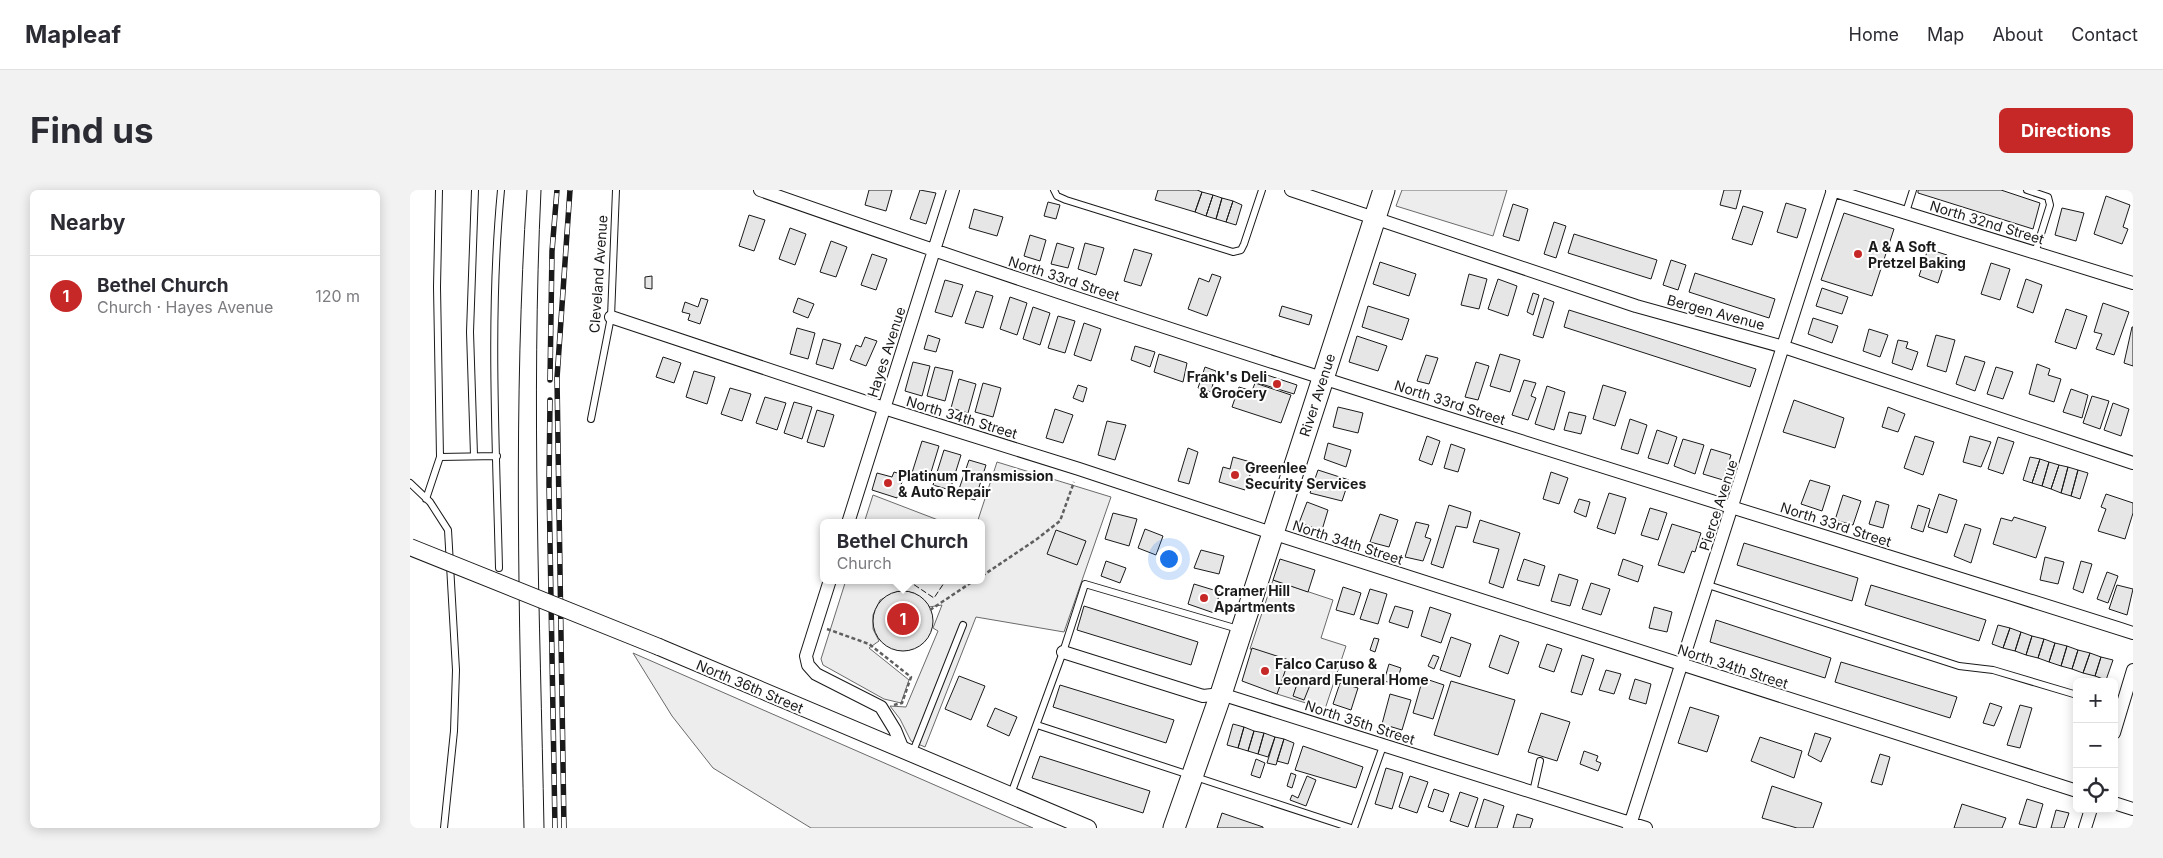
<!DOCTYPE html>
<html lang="en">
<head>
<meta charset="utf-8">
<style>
	:root { --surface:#fff; --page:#f2f2f3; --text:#2b2b33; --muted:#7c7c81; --line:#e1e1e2; --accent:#c62828 }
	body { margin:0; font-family:Inter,sans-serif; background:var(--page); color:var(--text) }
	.controls { position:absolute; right:15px; bottom:15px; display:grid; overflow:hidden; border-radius:8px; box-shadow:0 2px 12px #0003 }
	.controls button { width:45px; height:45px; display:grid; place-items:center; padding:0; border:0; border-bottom:1px solid var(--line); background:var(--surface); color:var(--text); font:25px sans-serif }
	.you { position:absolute; left:758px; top:368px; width:18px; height:18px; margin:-12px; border:4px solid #fff; border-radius:50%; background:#1a73e8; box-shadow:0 0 0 8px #1a73e833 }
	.badge { display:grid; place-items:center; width:32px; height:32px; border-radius:50%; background:var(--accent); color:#fff; font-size:16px; font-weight:700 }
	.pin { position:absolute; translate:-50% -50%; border:2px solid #fff; box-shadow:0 1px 5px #0006 }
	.popup { position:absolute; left:410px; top:329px; width:165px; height:65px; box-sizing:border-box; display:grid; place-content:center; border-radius:8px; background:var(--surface); filter:drop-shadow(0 1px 4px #0005); font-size:16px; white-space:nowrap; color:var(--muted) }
	.popup b { font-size:19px; color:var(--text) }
	.popup::after { content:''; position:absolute; left:50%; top:100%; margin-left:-10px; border:10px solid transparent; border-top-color:var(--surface) }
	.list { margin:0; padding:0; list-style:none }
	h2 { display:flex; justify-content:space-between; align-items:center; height:65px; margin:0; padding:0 20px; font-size:21px }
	h2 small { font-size:16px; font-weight:400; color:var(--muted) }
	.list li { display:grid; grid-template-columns:32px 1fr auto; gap:15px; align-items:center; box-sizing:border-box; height:80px; padding:0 20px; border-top:1px solid var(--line) }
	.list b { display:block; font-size:19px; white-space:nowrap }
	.list p { margin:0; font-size:16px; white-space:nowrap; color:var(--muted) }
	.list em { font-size:16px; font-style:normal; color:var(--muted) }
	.icon { flex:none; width:28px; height:28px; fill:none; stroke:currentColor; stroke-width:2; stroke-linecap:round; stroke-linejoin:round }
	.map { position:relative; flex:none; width:1723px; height:638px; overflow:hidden; border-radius:8px }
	header { display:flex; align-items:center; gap:30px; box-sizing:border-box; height:70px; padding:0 25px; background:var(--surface); border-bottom:1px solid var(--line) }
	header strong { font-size:24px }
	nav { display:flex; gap:28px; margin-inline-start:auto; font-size:18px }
	.intro { display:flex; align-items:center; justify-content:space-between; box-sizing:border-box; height:120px; padding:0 30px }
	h1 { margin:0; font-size:35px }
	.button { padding:12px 22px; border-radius:8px; background:var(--accent); color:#fff; font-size:18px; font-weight:700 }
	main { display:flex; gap:30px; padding:0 30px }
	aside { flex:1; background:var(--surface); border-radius:8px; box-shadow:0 2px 12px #0003 }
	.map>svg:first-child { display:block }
	.built { fill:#ededed; stroke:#6a6a6a }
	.building { fill:#e6e6e6; stroke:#1a1a1a }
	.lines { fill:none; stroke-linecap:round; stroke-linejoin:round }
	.service-casing { stroke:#1a1a1a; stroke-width:8 }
	.minor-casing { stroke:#1a1a1a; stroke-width:14 }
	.tertiary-casing { stroke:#1a1a1a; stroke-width:18 }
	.primary-casing { stroke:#1a1a1a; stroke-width:23 }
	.path { stroke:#5f5f5f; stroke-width:2.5; stroke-dasharray:4 2.5; stroke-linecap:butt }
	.service { stroke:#fff; stroke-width:6 }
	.minor { stroke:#fff; stroke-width:12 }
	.tertiary { stroke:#fff; stroke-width:16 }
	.primary { stroke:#fff; stroke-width:21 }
	.tram { stroke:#1a1a1a; stroke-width:1 }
	.rail-casing { stroke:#1a1a1a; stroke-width:5.5 }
	.rail { stroke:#fff; stroke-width:4; stroke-dasharray:11; stroke-linecap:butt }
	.tertiary-bridge-casing { stroke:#1a1a1a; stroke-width:18; stroke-linecap:butt }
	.tertiary-bridge { stroke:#fff; stroke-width:16 }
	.fence { stroke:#1a1a1a; stroke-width:1; stroke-dasharray:6 2.5; stroke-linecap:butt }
	.poi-dot { fill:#c62828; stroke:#fff; stroke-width:2 }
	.labels { text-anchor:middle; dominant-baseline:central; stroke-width:4; stroke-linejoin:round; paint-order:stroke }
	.street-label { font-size:14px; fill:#1a1a1a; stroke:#fff }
	.poi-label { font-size:14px; font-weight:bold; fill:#1a1a1a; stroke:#fff; text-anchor:start }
</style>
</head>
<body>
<header>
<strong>Mapleaf</strong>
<nav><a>Home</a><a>Map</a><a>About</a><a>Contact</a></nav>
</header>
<div class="intro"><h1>Find us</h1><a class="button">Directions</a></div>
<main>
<aside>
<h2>Nearby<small></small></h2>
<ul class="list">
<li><span class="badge">1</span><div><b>Bethel Church</b><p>Church · Hayes Avenue</p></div><em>120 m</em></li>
</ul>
</aside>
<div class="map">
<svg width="1723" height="638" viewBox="0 0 1723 638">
	<rect width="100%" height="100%" fill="#fff"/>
	<path class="built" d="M992,0H1097L1083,46L986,16Z
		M587,272L701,307L654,442L566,427L515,557L501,551L490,529L480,516L496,517L528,441L523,438L532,415L519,417L504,403L487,402L470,410L463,425V439L469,451L459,458L499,490L491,513L474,509L413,475L411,469L436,390H572V333H567Z
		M463,305L536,333H454Z
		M863,390L923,410L911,448L936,456L915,519L867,504L878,470L840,459Z
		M223,463L623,638H401L303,578L262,526Z"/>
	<path class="building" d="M459,0H482L476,21L455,15Z
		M510,0L526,3L516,34L500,29Z
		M748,0H787L792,2L785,22L745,10Z
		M1314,0H1331L1326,19L1310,15Z
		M1508,0H1591L1630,13L1623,39L1508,3Z
		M792,2L803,5L796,26L785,22Z
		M803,5L812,8L806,29L796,26Z
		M1696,6L1720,15L1713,37L1718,39L1712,54L1684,44Z
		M812,8L823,11L816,32L806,29Z
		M823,11L832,15L826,35L816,32Z
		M638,12L650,15L646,29L634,26Z
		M1376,13L1396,19L1387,48L1367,42Z
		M1103,14L1118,19L1109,51L1093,46Z
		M1333,16L1353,22L1342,55L1322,49Z
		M1652,18L1674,23L1666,51L1645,45Z
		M564,19L593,27L587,46L559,38Z
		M1434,23L1484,39L1462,106L1411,90Z
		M339,25L355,30L344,61L329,56Z
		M1144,32L1156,36L1146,68L1134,64Z
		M380,38L396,44L385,75L369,69Z
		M1164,44L1247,70L1241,89L1158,63Z
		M620,45L636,50L630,71L614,66Z
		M421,51L437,57L426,87L410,82Z
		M647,53L664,58L658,78L641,74Z
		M675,53L694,58L686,85L668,79Z
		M724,59L742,64L731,96L714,91Z
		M1518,59L1537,65L1528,93L1509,86Z
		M462,64L477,69L466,100L451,95Z
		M1261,70L1276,75L1268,100L1253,95Z
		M970,72L1006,84L999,106L963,94Z
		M1581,73L1600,79L1590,110L1571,104Z
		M1285,83L1365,109L1359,128L1279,102Z
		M802,84L811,87L797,126L778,119L789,88L799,92Z
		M1059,84L1077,89L1069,119L1051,115Z
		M242,86V99L235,98V87Z
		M1088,89L1107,96L1098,126L1078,119Z
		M1616,89L1632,95L1623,123L1607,117Z
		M535,90L553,95L542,127L525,122Z
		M1412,98L1438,107L1432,124L1406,116Z
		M566,101L583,106L573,138L555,133Z
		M1123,103L1129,105L1123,125L1117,122Z
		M600,107L617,113L607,145L590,139Z
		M291,108L298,110L290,134L278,130L280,124L272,122L275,112L288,117Z
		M388,108L404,114L398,128L383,122Z
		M1134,108L1144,112L1133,148L1123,145Z
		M1693,113L1719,122L1704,165L1686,159L1692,144L1684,142Z
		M872,116L902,125L899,135L869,126Z
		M958,116L999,129L992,150L952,137Z
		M623,117L640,123L630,155L613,149Z
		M1656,119L1677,126L1666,159L1645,152Z
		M1159,120L1346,179L1340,197L1154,137Z
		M648,126L665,131L655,163L638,158Z
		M1403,128L1428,136L1422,153L1398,144Z
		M674,133L691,139L681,171L664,165Z
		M1722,137H1723V176L1714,173Z
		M387,138L405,143L398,169L380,164Z
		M1459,139L1478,145L1470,167L1453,161Z
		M518,145L530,149L526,162L514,159Z
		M1526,145L1545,150L1536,182L1517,176Z
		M947,146L977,156L968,181L939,172Z
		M455,147L467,151L456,176L440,170L446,155L451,157Z
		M413,149L431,154L423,179L406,174Z
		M1488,150L1498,152L1496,158L1508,162L1502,180L1482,173Z
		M725,156L745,162L740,177L721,170Z
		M749,164L777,173L773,192L744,182Z
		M1090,164L1110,170L1100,202L1080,196Z
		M1016,165L1028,168L1019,194L1007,191Z
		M1555,166L1575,172L1565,201L1546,194Z
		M253,167L271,173L264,193L246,187Z
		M503,172L520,176L512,206L495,201Z
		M1066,172L1079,176L1068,210L1055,207Z
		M1627,174L1640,179L1638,185L1651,189L1644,212L1619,204Z
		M525,177L543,181L535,211L517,206Z
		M795,177L806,181L801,202L788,198Z
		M1586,177L1603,182L1593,209L1577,204Z
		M284,181L305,187L297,214L276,207Z
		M851,183L887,195L884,204L848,193Z
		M549,189L566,194L558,223L541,218Z
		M1114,190L1126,193L1121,206L1126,208L1118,230L1102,225Z
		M573,193L591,198L583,227L565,222Z
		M845,193L881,205L871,233L822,217L829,197L842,201Z
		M668,195L677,198L673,212L663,208Z
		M1193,195L1216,202L1205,236L1183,229Z
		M1137,196L1155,202L1144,240L1125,234Z
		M320,198L341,204L332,231L311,224Z
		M1661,199L1678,205L1672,228L1653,222Z
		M1682,206L1699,211L1690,239L1673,233Z
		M355,207L376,213L367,240L346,233Z
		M1384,210L1434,228L1425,258L1373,242Z
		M384,212L402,217L392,249L374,243Z
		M1703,213L1719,219L1711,246L1694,240Z
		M928,217L953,223L948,243L923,237Z
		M1478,217L1495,224L1488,242L1472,237Z
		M645,219L663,225L653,253L636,248Z
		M407,220L424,225L414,257L397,252Z
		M1159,222L1176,226L1171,244L1154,240Z
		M1220,229L1237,235L1228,264L1211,259Z
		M697,231L716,235L705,270L688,265Z
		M1247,240L1267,247L1258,274L1238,268Z
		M1017,246L1030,251L1022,275L1009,270Z
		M1505,246L1524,252L1513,285L1494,278Z
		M1560,246L1581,252L1571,277L1553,272Z
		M1588,247L1604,252L1593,284L1578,279Z
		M1273,249L1294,255L1285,284L1264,276Z
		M512,251L529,256L518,292L501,286Z
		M918,253L941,260L936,277L914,269Z
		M1041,254L1055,259L1048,282L1034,278Z
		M778,258L788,262L779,294L768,291Z
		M1301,259L1321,265L1313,290L1293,284Z
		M534,260L551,265L540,300L523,295Z
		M823,267L844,273L835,300L809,292L813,277L820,279Z
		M1620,267L1630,269L1622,293L1613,290Z
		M1630,269L1639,272L1632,296L1622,293Z
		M559,270L576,275L565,310L547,305Z
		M1639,272L1649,275L1641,299L1632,296Z
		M1649,275L1658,277L1651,303L1641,299Z
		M1658,277L1668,280L1661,306L1651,303Z
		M908,280L939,290L932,311L900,303Z
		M1668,280L1678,283L1670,309L1661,306Z
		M484,282L494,285L487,308L462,300L467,283L482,287Z
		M1141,282L1158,288L1149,314L1133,309Z
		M1400,290L1420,296L1412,321L1391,314Z
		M1199,303L1216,308L1205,344L1187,338Z
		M1529,304L1547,310L1537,343L1518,337Z
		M1696,304L1723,313V323L1715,349L1688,341L1696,319L1691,317Z
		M1433,305L1451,311L1443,335L1425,330Z
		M1169,309L1180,312L1176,327L1164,322Z
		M1466,311L1479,315L1473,338L1459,334Z
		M897,312L918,320L912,340L889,333Z
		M1039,315L1061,322L1057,338L1046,336L1033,378L1021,374Z
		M1508,315L1520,319L1513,342L1501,338Z
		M1240,318L1257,323L1248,350L1231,345Z
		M703,323L727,329L719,356L695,349Z
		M970,324L988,330L979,357L960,352Z
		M1604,327L1636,337L1626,368L1583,354L1591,328L1602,331Z
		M1070,330L1110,343L1093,398L1079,393L1089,359L1063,352Z
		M1006,332L1019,335L1015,347L1021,349L1013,371L995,367Z
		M1262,334L1291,343L1285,362L1282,361L1274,383L1248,375Z
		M1555,334L1571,339L1561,373L1544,366Z
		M735,339L753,346L746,365L728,358Z
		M646,340L676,351L667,375L637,364Z
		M1334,353L1448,388L1442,411L1327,375Z
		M791,360L814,366L809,384L784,378Z
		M1635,367L1654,372L1648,394L1630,390Z
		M870,369L905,380L898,402L863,390Z
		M1114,369L1135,376L1129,396L1107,390Z
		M1213,369L1233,376L1228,392L1208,385Z
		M696,371L716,378L710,393L691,386Z
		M1671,371L1682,374L1673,403L1663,399Z
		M1697,382L1708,386L1698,413L1687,409Z
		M1149,384L1168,390L1160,416L1141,411Z
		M1181,393L1200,399L1191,425L1172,419Z
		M784,394L810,402L804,423L778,414Z
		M1461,395L1576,430L1569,451L1455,415Z
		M1707,395L1723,399L1717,425L1699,419Z
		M933,397L951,403L944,425L926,420Z
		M960,399L977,404L968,434L950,429Z
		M463 431a30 30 0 1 1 60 0a30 30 0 1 1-60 0Z
		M674,416L788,452L781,475L667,440Z
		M985,416L1003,421L998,438L979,432Z
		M1020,417L1041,424L1031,453L1011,446Z
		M1244,417L1262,422L1257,442L1239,438Z
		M1306,430L1421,468L1415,488L1300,452Z
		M1588,435L1600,438L1593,458L1582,454Z
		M1600,438L1611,442L1605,461L1593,458Z
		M1611,442L1622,446L1616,465L1605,461Z
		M1090,445L1109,452L1098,484L1079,477Z
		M1622,446L1634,449L1628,468L1616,465Z
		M1041,447L1061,454L1050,487L1030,480Z
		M964,448L969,449L965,462L960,460Z
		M1634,449L1645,453L1639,472L1628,468Z
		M1645,453L1657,456L1651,476L1639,472Z
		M1137,454L1152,459L1144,482L1129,477Z
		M1657,456L1668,460L1662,479L1651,476Z
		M842,458L879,470L867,504L832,491Z
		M1668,460L1680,463L1673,483L1662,479Z
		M1680,463L1691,467L1685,486L1673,483Z
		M1023,465L1029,467L1024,479L1018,476Z
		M1172,465L1184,469L1172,505L1161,502Z
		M1691,467L1703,470L1696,490L1685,486Z
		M1431,472L1547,507L1540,528L1425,492Z
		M979,474L991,478L987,491L983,490L982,493L974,491Z
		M1196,480L1211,484L1204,504L1189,500Z
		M549,486L575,496L561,530L535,519Z
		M1013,488L1034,495L1023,529L1003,523Z
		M1225,489L1241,494L1236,514L1219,509Z
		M888,491L900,495L894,510L883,506Z
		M1041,491L1105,510L1088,565L1024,545Z
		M930,493L948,498L941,520L923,514Z
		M650,495L764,530L756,553L643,517Z
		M980,504L1001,510L992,540L972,534Z
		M1580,513L1592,517L1584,536L1573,533Z
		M1610,515L1622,518L1610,558L1597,555Z
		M1280,517L1309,526L1297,562L1268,553Z
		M585,518L607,527L599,546L577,536Z
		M1131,523L1160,532L1147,571L1118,562Z
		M823,534L834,537L828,558L817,555Z
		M834,537L844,541L838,561L828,558Z
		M844,541L854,543L848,564L838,561Z
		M854,543L865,547L858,567L848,564Z
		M1405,543L1421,548L1411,572L1398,565Z
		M865,547L874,549L866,575L857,573Z
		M1350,547L1392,561L1384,588L1341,571Z
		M874,549L884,553L878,574L867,571Z
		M893,556L953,577L946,598L885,580Z
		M1174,561L1188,566L1186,571L1191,573L1188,581L1170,574Z
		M1470,564L1480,567L1472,595L1461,592Z
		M630,566L740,601L733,623L622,588Z
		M846,569L855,573L850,588L841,585Z
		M976,578L993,583L982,619L965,614Z
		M881,583L886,585L882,598L877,596Z
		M897,586L906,590L896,616L880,610L882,605L888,608Z
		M1000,586L1018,592L1007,623L989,617Z
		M1362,596L1412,613L1403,638H1387L1352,628Z
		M1024,599L1039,604L1033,622L1018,617Z
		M1050,602L1068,608L1058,637L1040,631Z
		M1074,609L1094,616L1087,638H1065Z
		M1617,609L1633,614L1626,638L1609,634Z
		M1552,614L1596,628L1592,638H1544Z
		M1646,620L1659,623L1654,638H1641Z
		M812,623L853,637V638H807Z
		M1107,624L1123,629L1120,638H1103Z"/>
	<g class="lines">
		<defs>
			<path id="service" d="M644,0L647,6L656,10L823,62L831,60L834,54L852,0
				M1617,0L1638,7L1640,15L1625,63
				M1496,22L1503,0
				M181,229L201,127L206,0
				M64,265L60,142L65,0
				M30,267L87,266
				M0,293L20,312L38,340L46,480L44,541L34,638
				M16,309L30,267L27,97L29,0
				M89,378C86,252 79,125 91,0
				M1298,395L1549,476L1583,480L1667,505
				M627,535L941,638
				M502,564L553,435
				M1123,602L1130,571
				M601,604L653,462L675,394L828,439
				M944,638L973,556"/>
			<path id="minor" d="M350,0C804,160 1265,298 1723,443
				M881,0L1226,116L1374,157L1723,273
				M1422,0L1723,93
				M201,127L474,218L669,279L862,343L1667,601
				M438,333L543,0
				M420,390L396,466L398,475L406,484L471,517L485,540L494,562
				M653,462L793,506L811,504L1236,638
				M1704,543L1723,480
				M1704,613L1723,619
				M1219,638L1423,0
				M1675,638L1681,619"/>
			<path id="tertiary" d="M249,457L678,638"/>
			<path id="primary" d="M764,638L811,504L974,0"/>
		</defs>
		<use href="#service" class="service-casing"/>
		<use href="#minor" class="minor-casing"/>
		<use href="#tertiary" class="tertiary-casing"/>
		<use href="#primary" class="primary-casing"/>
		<path class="path" d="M572,386L627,349L650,331L664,292
			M520,420L565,390
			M417,439L459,454L501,487L492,513L484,515"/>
		<use href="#service" class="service"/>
		<use href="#minor" class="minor"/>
		<use href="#tertiary" class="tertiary"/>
		<use href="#primary" class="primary"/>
		<path class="tram" d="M131,0C121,212 130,426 134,638
			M114,638C109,426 103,212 117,0"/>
		<defs>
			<path id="rail" d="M140,190L142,61L147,0
				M140,210L139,294L145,638
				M154,638L147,188L160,0"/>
		</defs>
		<use href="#rail" class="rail-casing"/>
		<use href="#rail" class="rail"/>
		<defs>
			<path id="tertiary-bridge" d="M0,357L249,457"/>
		</defs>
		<use href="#tertiary-bridge" class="tertiary-bridge-casing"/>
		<use href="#tertiary-bridge" class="tertiary-bridge"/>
		<path class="fence" d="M497,390L524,408L536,390"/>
	</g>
	<g class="poi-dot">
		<circle cx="1448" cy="64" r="5"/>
		<circle cx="867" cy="194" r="5"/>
		<circle cx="825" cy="285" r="5"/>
		<circle cx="478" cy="293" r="5"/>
		<circle cx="794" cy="408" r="5"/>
		<circle cx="855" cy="481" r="5"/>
	</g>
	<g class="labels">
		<g class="street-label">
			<text transform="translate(1577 32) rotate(17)">North 32nd Street</text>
			<text transform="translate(188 84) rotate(-86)">Cleveland Avenue</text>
			<text transform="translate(654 88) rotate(18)">North 33rd Street</text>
			<text transform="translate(1306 122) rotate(15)">Bergen Avenue</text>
			<text transform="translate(476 162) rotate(-72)">Hayes Avenue</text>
			<text transform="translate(907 205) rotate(-72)">River Avenue</text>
			<text transform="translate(1040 212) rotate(18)">North 33rd Street</text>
			<text transform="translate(552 227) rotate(17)">North 34th Street</text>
			<text transform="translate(1308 315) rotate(-72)">Pierce Avenue</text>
			<text transform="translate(1426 334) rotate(18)">North 33rd Street</text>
			<text transform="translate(938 352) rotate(18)">North 34th Street</text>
			<text transform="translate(1323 476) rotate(18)">North 34th Street</text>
			<text transform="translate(340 496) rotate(23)">North 36th Street</text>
			<text transform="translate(950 532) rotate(18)">North 35th Street</text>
		</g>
		<g class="poi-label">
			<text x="1458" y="56">A &amp; A Soft<tspan x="1458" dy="16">Pretzel Baking</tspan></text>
			<text x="857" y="186" text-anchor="end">Frank's Deli<tspan x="857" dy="16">&amp; Grocery</tspan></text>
			<text x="835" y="277">Greenlee<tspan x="835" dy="16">Security Services</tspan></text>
			<text x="488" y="285">Platinum Transmission<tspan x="488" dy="16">&amp; Auto Repair</tspan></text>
			<text x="804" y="400">Cramer Hill<tspan x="804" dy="16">Apartments</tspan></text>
			<text x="865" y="473">Falco Caruso &amp;<tspan x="865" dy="16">Leonard Funeral Home</tspan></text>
		</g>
	</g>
</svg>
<div class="controls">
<button>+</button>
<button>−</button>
<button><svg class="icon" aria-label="locate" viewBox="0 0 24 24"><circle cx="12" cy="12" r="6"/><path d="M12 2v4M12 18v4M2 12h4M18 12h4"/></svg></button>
</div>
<div class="you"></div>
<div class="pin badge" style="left:493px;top:429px">1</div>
<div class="popup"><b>Bethel Church</b>Church</div>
</div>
</main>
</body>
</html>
